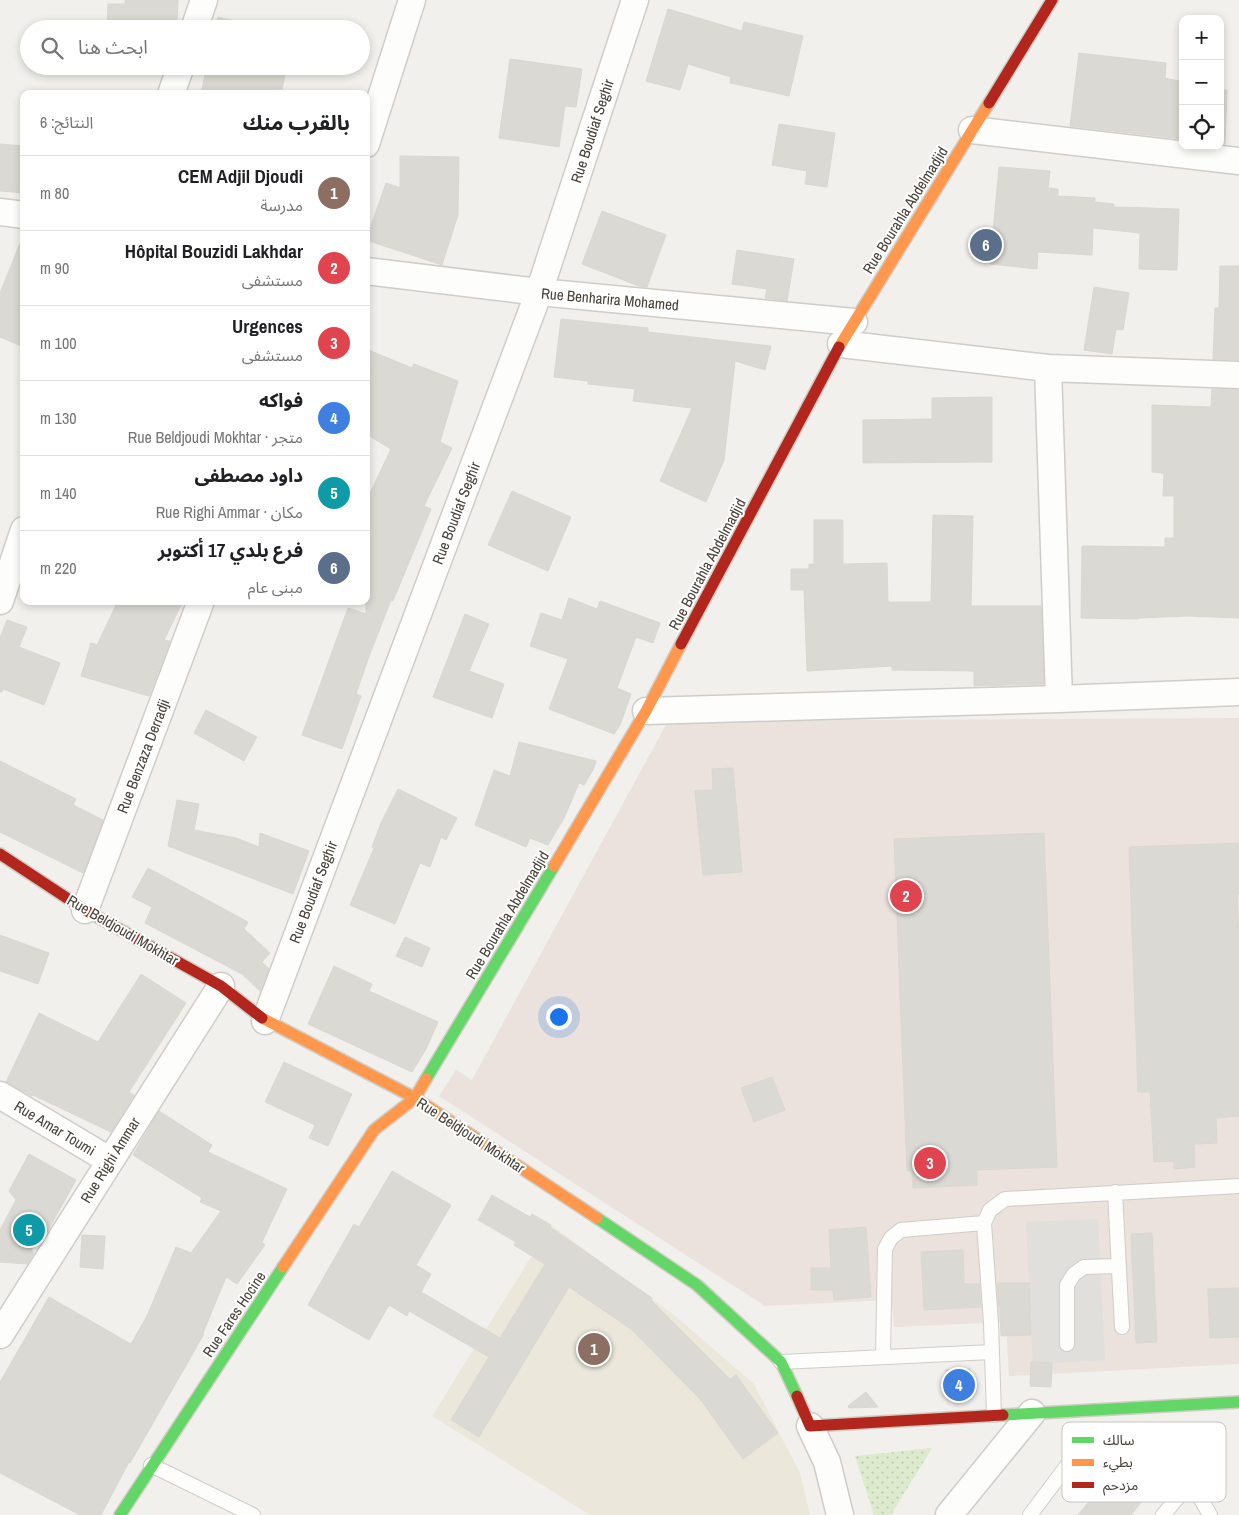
<!DOCTYPE html>
<html lang="ar">
<head>
<meta charset="utf-8">
<style>
	:root { --surface:#fff; --page:#f6f6f6; --text:#202124; --muted:#757577; --line:#e0e0e0; --accent:#d93025 }
	body { margin:0; font-family:"Archivo Narrow","Noto Sans Arabic",sans-serif; background:var(--page); color:var(--text); direction:rtl }
	.controls { position:absolute; right:15px; top:15px; display:grid; overflow:hidden; border-radius:10px; box-shadow:0 2px 8px #0003 }
	.controls button { width:45px; height:45px; display:grid; place-items:center; padding:0; border:0; border-bottom:1px solid var(--line); background:var(--surface); color:var(--text); font:25px sans-serif }
	.you { position:absolute; left:558px; top:1016px; width:18px; height:18px; margin:-12px; border:4px solid #fff; border-radius:50%; background:#1a73e8; box-shadow:0 0 0 8px #1a73e833 }
	.badge { display:grid; place-items:center; width:32px; height:32px; border-radius:50%; background:var(--accent); color:#fff; font-size:16px; font-weight:700 }
	.pin { position:absolute; translate:-50% -50%; border:2px solid #fff; box-shadow:0 1px 5px #0006 }
	.list { margin:0; padding:0; list-style:none }
	h2 { display:flex; justify-content:space-between; align-items:center; height:65px; margin:0; padding:0 20px; font-size:21px }
	h2 small { font-size:16px; font-weight:400; color:var(--muted) }
	.list li { display:grid; grid-template-columns:32px 1fr auto; gap:15px; align-items:center; box-sizing:border-box; height:75px; padding:0 20px; border-top:1px solid var(--line) }
	.list b { display:block; font-size:19px; white-space:nowrap }
	.list p { margin:0; font-size:16px; white-space:nowrap; color:var(--muted) }
	.list em { font-size:16px; font-style:normal; color:var(--muted) }
	.icon { flex:none; width:28px; height:28px; fill:none; stroke:currentColor; stroke-width:2; stroke-linecap:round; stroke-linejoin:round }
	.map { position:relative; flex:none; width:1239px; height:1515px; overflow:hidden; direction:ltr }
	.search { position:absolute; background:var(--surface); box-shadow:0 2px 8px #0003; left:20px; top:20px; width:350px; height:55px; display:flex; align-items:center; gap:12px; box-sizing:border-box; padding:0 18px; border-radius:28px; color:var(--muted); font-size:19px }
	.panel { position:absolute; background:var(--surface); box-shadow:0 2px 8px #0003; left:20px; top:90px; width:350px; height:515px; border-radius:10px; direction:rtl }
	.map>svg:first-child { display:block }
	.education { fill:#ebe7db }
	.medical { fill:#ebe1dd }
	.park { fill:url(#park-dots) }
	.parking { fill:#e0dfdb }
	.building { fill:#dbd9d4; stroke:#d9d7d1 }
	.lines { fill:none; stroke-linecap:round; stroke-linejoin:round }
	.lane-casing { stroke:#cfcdc9; stroke-width:16 }
	.street-casing { stroke:#cfcdc9; stroke-width:29 }
	.fast-casing { stroke:#d0cdc3; stroke-width:14 }
	.slow-casing { stroke:#d0cdc3; stroke-width:14 }
	.jam-casing { stroke:#d0cdc3; stroke-width:14 }
	.lane { stroke:#fdfdfc; stroke-width:14 }
	.street { stroke:#fdfdfc; stroke-width:26 }
	.fast { stroke:#63d668; stroke-width:11 }
	.slow { stroke:#ff974d; stroke-width:11 }
	.jam { stroke:#b3261e; stroke-width:11 }
	.labels { text-anchor:middle; dominant-baseline:central; stroke-width:4; stroke-linejoin:round; paint-order:stroke }
	.street-label { font-size:15px; fill:#474137; stroke:#fff }
	.key { fill:#fff; stroke:#c8c6c3; stroke-width:1 }
	.key-label { font-size:14px; fill:#474137 }
</style>
</head>
<body>
<div class="map">
<svg width="1239" height="1515" viewBox="0 0 1239 1515">
	<defs>
		<pattern id="park-dots" width="8" height="8" patternUnits="userSpaceOnUse" patternTransform="scale(1.25)"><rect width="8" height="8" fill="#ddeacd"/><path d="M2 2h.1M6 6h.1" fill="none" stroke="#bfcab1" stroke-width="1.8" stroke-linecap="round"/></pattern>
	</defs>
	<rect width="100%" height="100%" fill="#f1f0ec"/>
	<path class="education" d="M551,1225L674,1315L754,1384L800,1473L810,1515H590L432,1416Z"/>
	<path class="medical" d="M1239,718V1364L1009,1376L1006,1322L894,1327L892,1300L765,1306L439,1096L456,1070L472,1080L668,721Z"/>
	<path class="park" d="M932,1448L891,1515H874L855,1456Z"/>
	<path class="parking" d="M1098,1219L1105,1360L1033,1364L1026,1222Z"/>
	<path class="building" d="M125,0H178L177,29H107L108,4H125Z
		M668,9L742,31L744,22L803,36L789,96L730,83L731,77L688,64L680,90L646,81Z
		M218,17L269,29H215Z
		M1079,53L1166,63L1165,78L1183,82V139L1070,126Z
		M510,59L582,69L576,107L565,106L559,147L499,138Z
		M207,66H287L281,94H201Z
		M1220,90H1227L1225,144H1220Z
		M779,124L835,133L827,187L805,184L807,171L772,165Z
		M0,144L24,146V193L0,191Z
		M400,156L459,157L458,215L442,265L366,240L386,183L400,188Z
		M999,167L1050,171L1048,188L1058,189V196L1095,198V202L1114,204V207L1179,209L1177,270L1139,269L1140,233L1093,228L1092,255L1038,252L1037,269L990,264Z
		M602,211L666,235L647,287L639,286L582,264Z
		M23,236H24V347L0,337V293Z
		M737,250L794,259L787,301L765,298L767,289L732,284Z
		M1220,266H1239V360L1213,359L1215,308H1219Z
		M1094,287L1129,293L1123,330L1116,329L1112,354L1084,350Z
		M561,319L648,328V332L771,346L765,370L735,361L724,460L706,502L660,481L692,408L633,401L635,389L588,384V381L554,377Z
		M366,349L412,368L414,364L458,381L440,442L452,448L424,506L431,509L393,601L391,600L368,659L356,694L361,696L342,749L302,735L348,608L366,614V502L391,449L366,434Z
		M1212,389L1239,390V618L1188,616L1139,618V619L1081,618L1082,546L1165,547V538H1174V496H1163L1164,473L1152,472V405L1211,407Z
		M992,397V462L863,463V420L932,419V398Z
		M512,491L571,517L548,571L488,545Z
		M933,515L973,516L971,606H1041L1044,684L974,686V671L892,670V666L807,671L804,590H791V569H809V564H814V520H843V564L887,563L888,602H931Z
		M569,598L597,609L600,601L660,623L653,643L636,637L617,688L631,694L620,725L614,734L549,709L568,659L530,646L541,613L562,620Z
		M118,601H183L164,640L170,641L149,696L81,676L91,643L97,645Z
		M465,614L489,624L469,671L504,684L492,718L433,697Z
		M7,620L27,627L19,647L60,663L44,705L3,689L2,692H0V638Z
		M206,710L257,737L244,761L194,733Z
		M519,742L596,761L594,768L584,785L579,783L564,818L548,845L530,838L526,847L475,825L494,770L510,776Z
		M0,761L76,799L73,805L103,820L83,873L0,832Z
		M733,768L742,872L703,875L695,791L713,790L712,769Z
		M398,789L457,818L446,840L441,837L430,867L420,863L395,924L350,905L374,848L372,847L381,823Z
		M177,800L199,804L194,830L236,838L259,847L260,833L309,851L293,894L168,846Z
		M1044,833L1057,1167L977,1170V1185L913,1188L912,1171H907L894,839Z
		M1239,843V894H1237L1239,946V1116L1216,1118L1217,1143L1194,1144L1195,1167L1174,1169V1161L1154,1162L1150,1092H1138L1129,847Z
		M148,868L248,922L244,929L270,953L262,962L269,969L260,991L242,974L145,923L152,907L132,897Z
		M0,935L49,953L38,984L0,971Z
		M405,937L430,948L422,967L396,956Z
		M334,966L372,984L369,991L438,1022L426,1049L412,1072L308,1024Z
		M141,974L186,1003L129,1092L134,1095L111,1132L33,1095L32,1096L6,1082L39,1013L98,1042Z
		M284,1062L352,1094L328,1146L309,1138L315,1125L265,1102Z
		M772,1077L785,1110L754,1122L741,1088Z
		M159,1111L212,1145L208,1152L287,1189L262,1242L265,1245L237,1284L226,1277L203,1333L204,1334L130,1463L129,1462L101,1515H80L0,1473V1382L49,1297L131,1344L147,1316L176,1247L191,1253L221,1211L200,1202L202,1198L133,1155Z
		M29,1154L76,1180L42,1241L31,1249L34,1253L27,1264L0,1262V1230L16,1200L9,1191Z
		M392,1171L451,1205L416,1265L431,1274L421,1292L500,1338L545,1264L514,1245L516,1242L478,1220L492,1195L530,1217L532,1214L551,1225L550,1227L652,1298L651,1300L730,1379L736,1375L778,1433L743,1459L701,1400L631,1329L569,1287L479,1437L451,1420L489,1357L409,1311L407,1316L389,1305L369,1340L308,1305L354,1224L359,1227Z
		M866,1227L871,1297L834,1300L833,1290H811V1268H831L829,1230Z
		M1152,1233L1157,1342L1136,1343L1131,1234Z
		M82,1235L105,1236L103,1269L80,1267Z
		M963,1250L964,1284H979L981,1307L924,1310L921,1252Z
		M997,1283H1029L1031,1335L1001,1336L1000,1306H999Z
		M1239,1288V1337L1210,1338L1208,1289Z
		M1031,1362L1052,1363L1051,1387L1030,1386Z
		M970,1369L971,1399L948,1400L946,1370Z
		M866,1392L878,1407L849,1408L848,1406Z
		M1128,1453L1160,1479L1131,1515H1078Z"/>
	<g class="lines">
		<defs>
			<path id="lane" d="M1115,1192L1122,1327
				M1067,1344V1285L1074,1274L1084,1267L1119,1266
				M883,1357L885,1249L891,1238L901,1230L984,1223
				M781,1362L992,1352
				M994,1415L991,1323L984,1223L990,1210L1005,1199L1239,1186
				M151,1465L253,1515
				M1030,1515L1084,1443L1097,1435L1113,1432L1127,1434L1191,1482L1210,1515
				M1163,1515L1191,1482"/>
			<path id="street" d="M194,29L204,0
				M171,94L181,66
				M972,130L1239,161
				M366,144L412,0
				M0,212L24,215
				M366,271L539,292L854,322
				M841,344L1048,368L1239,375
				M1048,368L1059,699L1239,692
				M0,601L24,530
				M646,711L1059,699
				M85,910L201,601
				M265,1021L539,292L635,0
				M0,1095L109,1160
				M0,1335L221,986
				M810,1426L827,1462L840,1515
				M949,1515L1032,1413"/>
			<path id="fast" d="M426,1079L554,866
				M597,1218L697,1285L781,1362L797,1396
				M1003,1415L1239,1402
				M120,1515L283,1267"/>
			<path id="slow" d="M839,347L989,103
				M554,866L646,711L681,644
				M262,1018L415,1098L597,1218
				M283,1267L374,1130L415,1098L426,1079"/>
			<path id="jam" d="M989,103L1052,0
				M681,644L839,347
				M0,854L85,910L221,986L262,1018
				M797,1396L810,1426L1003,1415"/>
		</defs>
		<use href="#lane" class="lane-casing"/>
		<use href="#street" class="street-casing"/>
		<use href="#fast" class="fast-casing"/>
		<use href="#slow" class="slow-casing"/>
		<use href="#jam" class="jam-casing"/>
		<use href="#lane" class="lane"/>
		<use href="#street" class="street"/>
		<use href="#fast" class="fast"/>
		<use href="#slow" class="slow"/>
		<use href="#jam" class="jam"/>
	</g>
	<g class="labels">
		<g class="street-label">
			<text transform="translate(592 131) rotate(-72)">Rue Boudiaf Seghir</text>
			<text transform="translate(905 210) rotate(-58)">Rue Bourahla Abdelmadjid</text>
			<text transform="translate(610 299) rotate(5)">Rue Benharira Mohamed</text>
			<text transform="translate(456 513) rotate(-69)">Rue Boudiaf Seghir</text>
			<text transform="translate(707 564) rotate(-62)">Rue Bourahla Abdelmadjid</text>
			<text transform="translate(143 756) rotate(-69)">Rue Benzaza Derradji</text>
			<text transform="translate(313 892) rotate(-69)">Rue Boudiaf Seghir</text>
			<text transform="translate(507 915) rotate(-59)">Rue Bourahla Abdelmadjid</text>
			<text transform="translate(123 930) rotate(30)">Rue Beldjoudi Mokhtar</text>
			<text transform="translate(55 1128) rotate(31)">Rue Amar Toumi</text>
			<text transform="translate(471 1135) rotate(33)">Rue Beldjoudi Mokhtar</text>
			<text transform="translate(110 1160) rotate(-58)">Rue Righi Ammar</text>
			<text transform="translate(234 1314) rotate(-56)">Rue Fares Hocine</text>
		</g>
	</g>
	<rect x="1062" y="1422" width="164" height="80" rx="8" class="key"/>
	<rect x="1072" y="1437" width="22" height="6" fill="#63d668"/>
	<rect x="1072" y="1459" width="22" height="7" fill="#ff974d"/>
	<rect x="1072" y="1482" width="22" height="6" fill="#b3261e"/>
	<g class="key-label">
		<text x="1103" y="1445">سالك</text>
		<text x="1103" y="1467">بطيء</text>
		<text x="1103" y="1490">مزدحم</text>
	</g>
</svg>
<div class="controls">
<button>+</button>
<button>−</button>
<button><svg class="icon" aria-label="locate" viewBox="0 0 24 24"><circle cx="12" cy="12" r="6"/><path d="M12 2v4M12 18v4M2 12h4M18 12h4"/></svg></button>
</div>
<div class="you"></div>
<div class="pin badge" style="left:594px;top:1349px;background:#8d6e63">1</div>
<div class="pin badge" style="left:906px;top:896px;background:#e0444e">2</div>
<div class="pin badge" style="left:930px;top:1163px;background:#e0444e">3</div>
<div class="pin badge" style="left:959px;top:1385px;background:#3f7fe0">4</div>
<div class="pin badge" style="left:29px;top:1230px;background:#0f9aa8">5</div>
<div class="pin badge" style="left:986px;top:245px;background:#5c6f8a">6</div>
<div class="search"><svg class="icon" aria-label="search" viewBox="0 0 24 24"><circle cx="10" cy="10" r="6"/><path d="M15 15l6 6"/></svg>ابحث هنا</div>
<section class="panel">
<h2>بالقرب منك<small>النتائج: 6</small></h2>
<ul class="list">
<li><span class="badge" style="background:#8d6e63">1</span><div><b>CEM Adjil Djoudi</b><p>مدرسة</p></div><em>80 m</em></li>
<li><span class="badge" style="background:#e0444e">2</span><div><b>Hôpital Bouzidi Lakhdar</b><p>مستشفى</p></div><em>90 m</em></li>
<li><span class="badge" style="background:#e0444e">3</span><div><b>Urgences</b><p>مستشفى</p></div><em>100 m</em></li>
<li><span class="badge" style="background:#3f7fe0">4</span><div><b>فواكه</b><p>متجر · Rue Beldjoudi Mokhtar</p></div><em>130 m</em></li>
<li><span class="badge" style="background:#0f9aa8">5</span><div><b>داود مصطفى</b><p>مكان · Rue Righi Ammar</p></div><em>140 m</em></li>
<li><span class="badge" style="background:#5c6f8a">6</span><div><b>فرع بلدي 17 أكتوبر</b><p>مبنى عام</p></div><em>220 m</em></li>
</ul>
</section>
</div>
</body>
</html>
